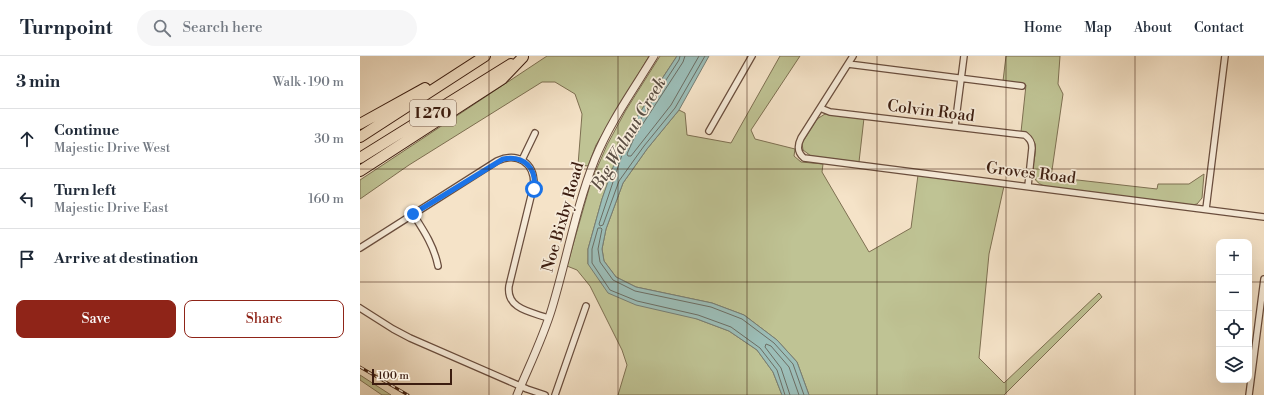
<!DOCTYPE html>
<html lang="en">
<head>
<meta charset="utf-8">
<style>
	:root { --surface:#fff; --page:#f6f6f7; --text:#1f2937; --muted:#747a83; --line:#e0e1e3; --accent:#8f2418 }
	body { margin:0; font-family:"Libre Bodoni",serif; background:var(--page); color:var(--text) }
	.controls { position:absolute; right:12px; bottom:12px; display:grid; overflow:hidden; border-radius:8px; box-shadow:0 4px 16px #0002 }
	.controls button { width:36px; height:36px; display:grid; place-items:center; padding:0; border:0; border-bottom:1px solid var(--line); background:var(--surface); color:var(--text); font:20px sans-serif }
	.scale { position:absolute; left:12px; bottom:10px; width:80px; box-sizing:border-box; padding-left:4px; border:2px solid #3c1d10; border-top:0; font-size:11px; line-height:14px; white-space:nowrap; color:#3c1d10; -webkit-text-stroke:3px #f8eddb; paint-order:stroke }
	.stop { position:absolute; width:12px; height:12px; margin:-9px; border:3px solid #1a73e8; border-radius:50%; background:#fff }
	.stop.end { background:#1a73e8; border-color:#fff; box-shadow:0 1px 4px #0008 }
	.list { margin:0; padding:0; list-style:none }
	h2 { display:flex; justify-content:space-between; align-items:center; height:52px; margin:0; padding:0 16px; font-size:17px }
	h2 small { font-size:13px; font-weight:400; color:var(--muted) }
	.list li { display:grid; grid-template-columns:26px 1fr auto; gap:12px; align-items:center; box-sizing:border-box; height:60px; padding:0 16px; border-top:1px solid var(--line) }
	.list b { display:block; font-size:15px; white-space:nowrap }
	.list p { margin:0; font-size:13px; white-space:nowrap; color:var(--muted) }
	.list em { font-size:13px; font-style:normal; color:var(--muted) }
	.actions { display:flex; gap:8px; padding:12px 16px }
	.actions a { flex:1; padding:9px 0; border:1px solid var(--accent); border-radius:8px; text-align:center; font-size:14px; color:var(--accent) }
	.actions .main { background:var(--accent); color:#fff }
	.icon { flex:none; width:22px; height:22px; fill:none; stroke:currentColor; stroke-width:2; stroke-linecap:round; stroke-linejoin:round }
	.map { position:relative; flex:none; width:904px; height:339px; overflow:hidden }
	header { display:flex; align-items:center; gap:24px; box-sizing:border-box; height:56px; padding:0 20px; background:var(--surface); border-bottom:1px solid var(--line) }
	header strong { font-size:19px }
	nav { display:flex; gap:22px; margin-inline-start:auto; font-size:14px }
	.search { width:280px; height:36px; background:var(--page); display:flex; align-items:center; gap:10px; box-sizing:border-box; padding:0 14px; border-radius:22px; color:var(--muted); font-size:15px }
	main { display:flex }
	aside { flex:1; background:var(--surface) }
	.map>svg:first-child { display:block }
	.green { fill:#bfc394; stroke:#7e7052 }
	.water { fill:#9cbeb8; stroke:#767e75 }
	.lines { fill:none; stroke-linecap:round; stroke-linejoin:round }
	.shore { stroke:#6c6e64; stroke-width:1 }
	.minor-casing { stroke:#6a4e3e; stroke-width:8 }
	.tertiary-casing { stroke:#6a4e3e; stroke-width:9 }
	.motorway-casing { stroke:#3c1d10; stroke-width:12 }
	.minor { stroke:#f8eddb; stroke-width:5.5 }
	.tertiary { stroke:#f8eddb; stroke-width:7 }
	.motorway { stroke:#f5e3c8; stroke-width:10 }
	.rail-casing { stroke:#3c1d10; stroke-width:3 }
	.rail { stroke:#f8eddb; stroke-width:1.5; stroke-dasharray:4.5; stroke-linecap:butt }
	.route { stroke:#1a73e8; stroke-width:5 }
	.grid { fill:none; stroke:#3c1d10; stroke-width:1; stroke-opacity:0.55 }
	.labels { text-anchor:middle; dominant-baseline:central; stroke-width:3.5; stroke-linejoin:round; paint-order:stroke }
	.shield { fill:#f8eddb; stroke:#745b4d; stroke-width:1 }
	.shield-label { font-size:15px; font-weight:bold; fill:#3c1d10 }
	.street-label { font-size:16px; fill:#3c1d10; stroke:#f8eddb }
	.water-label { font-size:17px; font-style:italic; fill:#594d42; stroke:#f8eddb }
</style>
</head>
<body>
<header>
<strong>Turnpoint</strong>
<div class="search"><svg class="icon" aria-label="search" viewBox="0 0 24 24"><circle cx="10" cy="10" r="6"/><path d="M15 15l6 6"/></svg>Search here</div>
<nav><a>Home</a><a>Map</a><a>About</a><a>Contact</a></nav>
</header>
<main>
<aside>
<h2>3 min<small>Walk · 190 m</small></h2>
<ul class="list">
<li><svg class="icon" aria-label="ahead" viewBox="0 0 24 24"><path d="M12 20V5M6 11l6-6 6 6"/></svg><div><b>Continue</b><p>Majestic Drive West</p></div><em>30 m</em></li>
<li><svg class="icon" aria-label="left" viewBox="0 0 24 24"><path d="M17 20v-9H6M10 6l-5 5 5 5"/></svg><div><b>Turn left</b><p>Majestic Drive East</p></div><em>160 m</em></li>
<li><svg class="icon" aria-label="arrive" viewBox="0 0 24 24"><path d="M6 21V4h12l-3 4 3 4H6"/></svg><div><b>Arrive at destination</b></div></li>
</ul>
<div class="actions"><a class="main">Save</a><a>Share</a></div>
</aside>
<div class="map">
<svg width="904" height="339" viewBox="0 0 904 339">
	<rect width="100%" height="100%" fill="#f5e3c8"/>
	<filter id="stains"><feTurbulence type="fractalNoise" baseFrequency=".005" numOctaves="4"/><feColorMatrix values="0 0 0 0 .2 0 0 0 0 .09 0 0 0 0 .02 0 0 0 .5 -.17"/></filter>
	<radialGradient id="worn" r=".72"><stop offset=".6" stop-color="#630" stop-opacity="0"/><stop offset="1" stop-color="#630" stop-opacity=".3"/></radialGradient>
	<path class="green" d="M187,0H289L236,89L228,110L218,109L222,58L215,38L195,26H182L49,109L0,143V124Z
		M300,0H317L267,76L242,143L228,193V208L337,263L369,275L397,294L413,316L422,339H258L267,309L262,294L230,230L217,214L207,210L231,126L247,89L266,54Z
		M420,0H440L391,74L395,83L435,93L434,100L441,106L463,108L462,116L509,196L551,172L558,119L644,130L629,198L619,302L644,327L739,237L742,241L644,339H449L437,306L417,284L384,259L352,247L276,231L256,221L244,205L242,193L246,173L263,127L287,93L319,54L325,57L327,79L371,87Z
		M646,0H700L698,28L703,38L691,121L797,133L798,128H829L844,118L842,142L837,148L832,149L684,130C656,119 694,86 661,76L666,29L643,25Z
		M465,58L504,62L499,106L451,100L443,94L442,87L457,63Z
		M0,319L31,339H22L0,324Z"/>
	<path class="water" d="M317,0H349L319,54L287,93L263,127L246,173L242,193L244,205L256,221L276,231L352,247L384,259L417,284L437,306L449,339H422L413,316L397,294L369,275L337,263L276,249L248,237L228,208V193L242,143L260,91L267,76Z"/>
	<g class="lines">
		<path class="shore" d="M320,0L319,4L271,78L264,93L239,168L240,170L243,169L259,125L284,90L315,52L345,0
			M325,0L323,6L275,80L267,98L268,100H271L311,49L339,0
			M425,339L417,314L400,292L371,271L338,259L277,245L250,234L232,207V193L238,172H241L242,173L238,193L240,206L253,224L275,235L351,251L382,263L414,287L433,308L444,339
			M430,339L421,312L405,291L406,288L411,290L429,311L439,339"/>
		<defs>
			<path id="minor" d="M493,0L441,82C437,90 437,96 444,102L904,161
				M488,8L662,30
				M460,52L470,56L665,79C670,83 672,86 672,92L668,130
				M595,70L604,0
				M349,75L392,0
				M162,104L175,77
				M846,153L865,0
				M53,158C64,175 74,190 78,210
				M0,192L137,105C157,96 174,106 174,128L149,230C146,253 171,256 188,262
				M0,252L33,273L50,282L167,333L185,339
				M195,339L226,250
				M889,339L904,223"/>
			<path id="tertiary" d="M157,339C169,310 183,282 192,252C207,202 216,151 235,103C250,66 274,33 294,0"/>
			<path id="motorway" d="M0,68L65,32
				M0,81L125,0
				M0,102L151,8
				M0,115L142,23L163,1"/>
		</defs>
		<use href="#minor" class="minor-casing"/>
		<use href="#tertiary" class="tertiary-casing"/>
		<use href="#motorway" class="motorway-casing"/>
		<use href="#minor" class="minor"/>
		<use href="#tertiary" class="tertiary"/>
		<use href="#motorway" class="motorway"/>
		<defs>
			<path id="rail" d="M0,311L48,339"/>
		</defs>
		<use href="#rail" class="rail-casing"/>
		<use href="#rail" class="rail"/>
	</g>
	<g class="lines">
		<path class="route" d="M53,158L143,103C164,99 177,112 174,133"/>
	</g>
	<path class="grid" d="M129,0V339M258,0V339M387,0V339M517,0V339M646,0V339M775,0V339M0,113H904M0,226H859M889,226H904"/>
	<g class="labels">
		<rect class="shield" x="50" y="44" width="46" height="26" rx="3"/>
		<g class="shield-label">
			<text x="73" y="57">I 270</text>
		</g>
		<g class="street-label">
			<text transform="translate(571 55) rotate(7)">Colvin Road</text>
			<text transform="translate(671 117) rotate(7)">Groves Road</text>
			<text transform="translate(203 161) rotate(-74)">Noe Bixby Road</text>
		</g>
		<g class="water-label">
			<text transform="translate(269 78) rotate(-59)">Big Walnut Creek</text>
		</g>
	</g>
	<rect width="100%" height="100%" filter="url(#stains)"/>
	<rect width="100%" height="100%" fill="url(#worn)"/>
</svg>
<div class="controls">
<button>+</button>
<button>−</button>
<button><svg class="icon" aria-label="locate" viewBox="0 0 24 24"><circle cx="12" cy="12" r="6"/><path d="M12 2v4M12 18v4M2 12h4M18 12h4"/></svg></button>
<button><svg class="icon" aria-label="layers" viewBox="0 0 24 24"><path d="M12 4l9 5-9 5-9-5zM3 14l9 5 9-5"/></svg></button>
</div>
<div class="scale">100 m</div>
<div class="stop" style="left:174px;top:133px"></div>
<div class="stop end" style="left:53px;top:158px"></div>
</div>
</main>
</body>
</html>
